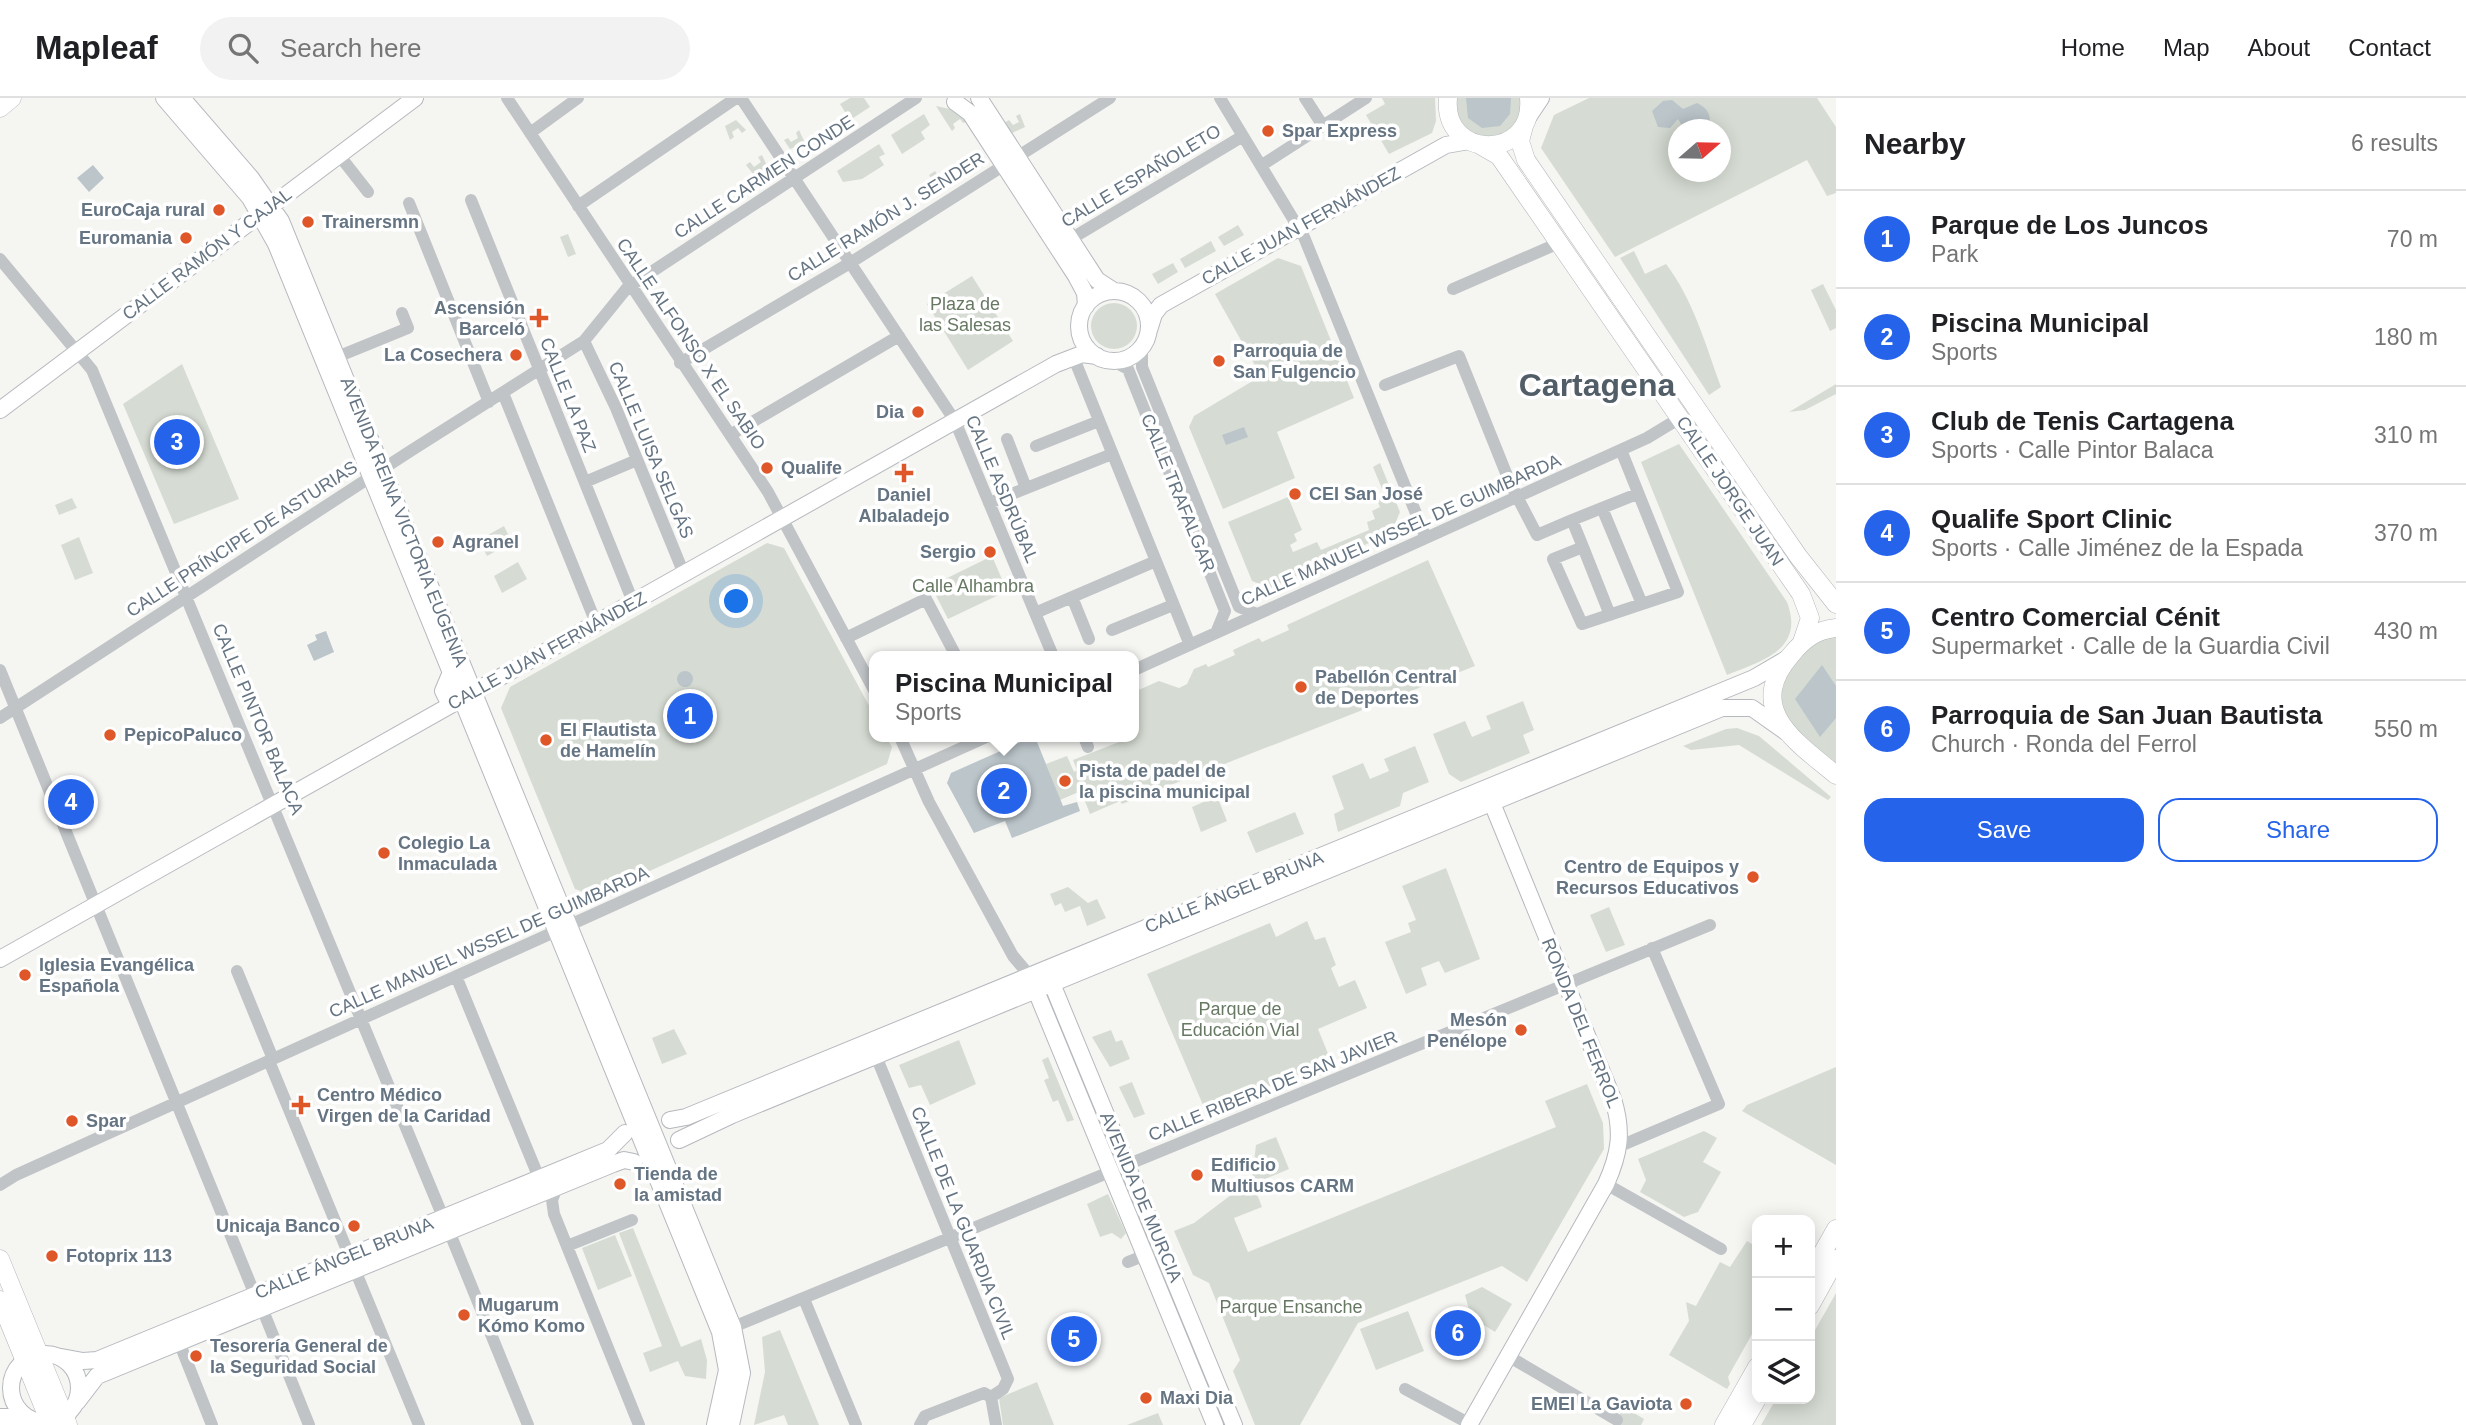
<!DOCTYPE html>
<html lang="en">
<head>
<meta charset="utf-8">
<style>
	:root { --surface:#fff; --page:#f2f2f2; --text:#202124; --muted:#757577; --line:#e0e0e0; --accent:#2563eb }
	body { margin:0; font-family:Helvetica,sans-serif; background:var(--page); color:var(--text) }
	.controls { position:absolute; right:21px; bottom:21px; display:grid; overflow:hidden; border-radius:14px; box-shadow:0 4px 18px #0003 }
	.controls button { width:63px; height:63px; display:grid; place-items:center; padding:0; border:0; border-bottom:2px solid var(--line); background:var(--surface); color:var(--text); font:35px sans-serif }
	.compass { position:absolute; left:1668px; top:21px; width:63px; height:63px; border-radius:50%; background:var(--surface); box-shadow:0 4px 18px #0003; rotate:70deg }
	.you { position:absolute; left:737px; top:504px; width:24px; height:24px; margin:-18px; border:5px solid #fff; border-radius:50%; background:#1a73e8; box-shadow:0 0 0 10px #1a73e833 }
	.badge { display:grid; place-items:center; width:46px; height:46px; border-radius:50%; background:var(--accent); color:#fff; font-size:23px; font-weight:700 }
	.pin { position:absolute; translate:-50% -50%; border:4px solid #fff; box-shadow:0 2px 7px #0006 }
	.popup { position:absolute; left:869px; top:553px; width:270px; height:91px; box-sizing:border-box; display:grid; place-content:center; border-radius:14px; background:var(--surface); filter:drop-shadow(0 2px 5px #0005); font-size:23px; white-space:nowrap; color:var(--muted) }
	.popup b { font-size:26px; color:var(--text) }
	.popup::after { content:''; position:absolute; left:50%; top:100%; margin-left:-14px; border:14px solid transparent; border-top-color:var(--surface) }
	.list { margin:0; padding:0; list-style:none }
	h2 { display:flex; justify-content:space-between; align-items:center; height:91px; margin:0; padding:0 28px; font-size:30px }
	h2 small { font-size:23px; font-weight:400; color:var(--muted) }
	.list li { display:grid; grid-template-columns:46px 1fr auto; gap:21px; align-items:center; box-sizing:border-box; height:98px; padding:0 28px; border-top:2px solid var(--line) }
	.list b { display:block; font-size:26px; white-space:nowrap }
	.list p { margin:0; font-size:23px; white-space:nowrap; color:var(--muted) }
	.list em { font-size:23px; font-style:normal; color:var(--muted) }
	.actions { display:flex; gap:14px; padding:21px 28px }
	.actions a { flex:1; padding:16px 0; border:2px solid var(--accent); border-radius:21px; text-align:center; font-size:24px; color:var(--accent) }
	.actions .main { background:var(--accent); color:#fff }
	.icon { flex:none; width:38px; height:38px; fill:none; stroke:currentColor; stroke-width:2; stroke-linecap:round; stroke-linejoin:round }
	.map { position:relative; flex:none; width:1836px; height:1327px; overflow:hidden }
	header { display:flex; align-items:center; gap:42px; box-sizing:border-box; height:98px; padding:0 35px; background:var(--surface); border-bottom:2px solid var(--line) }
	header strong { font-size:33px }
	nav { display:flex; gap:38px; margin-inline-start:auto; font-size:24px }
	.search { width:490px; height:63px; background:var(--page); display:flex; align-items:center; gap:18px; box-sizing:border-box; padding:0 24px; border-radius:38px; color:var(--muted); font-size:26px }
	main { display:flex }
	aside { flex:1; background:var(--surface) }
	.map>svg:first-child { display:block }
	.green { fill:#d6dcd3; fill-rule:evenodd }
	.water { fill:#bbc5ca }
	.lines { fill:none; stroke-linecap:round; stroke-linejoin:round }
	.secondary-casing { stroke:#b5b9be; stroke-width:18 }
	.primary-casing { stroke:#b3b7bb; stroke-width:19 }
	.street { stroke:#c0c4c7; stroke-width:12 }
	.secondary { stroke:#fff; stroke-width:16 }
	.primary { stroke:#fff; stroke-width:18 }
	.poi-dot { fill:#df5728; stroke:#fff; stroke-width:2.5 }
	.labels { text-anchor:middle; dominant-baseline:central; stroke-width:7; stroke-linejoin:round; paint-order:stroke }
	.poi-label { font-size:18px; font-weight:bold; fill:#657482; stroke:#fff; text-anchor:start }
	.street-label { font-size:18px; fill:#657482; stroke:#fff }
	.park-label { font-size:18px; fill:#677963; stroke:#fff }
	.town-label { font-size:32px; font-weight:bold; fill:#525e67; stroke:#fff }
</style>
</head>
<body>
<header>
<strong>Mapleaf</strong>
<div class="search"><svg class="icon" aria-label="search" viewBox="0 0 24 24"><circle cx="10" cy="10" r="6"/><path d="M15 15l6 6"/></svg>Search here</div>
<nav><a>Home</a><a>Map</a><a>About</a><a>Contact</a></nav>
</header>
<main>
<div class="map">
<svg width="1836" height="1327" viewBox="0 0 1836 1327">
	<rect width="100%" height="100%" fill="#f5f5f2"/>
	<path class="green" d="M850,0H864L870,9L850,22L840,6Z
		M1382,0H1435L1436,23L1432,35L1389,56L1366,17L1385,6Z
		M1448,0H1529L1519,35L1472,44Z
		M1589,0H1817L1836,29V95L1827,98L1807,62L1615,159L1541,50L1554,17ZM1678,32H1720V74H1678Z
		M936,8L959,13L968,23L963,25L960,21L953,26L955,30L952,33Z
		M924,16L930,27L921,34L925,41L902,56L891,37Z
		M1020,16L1025,29L1010,36L1004,25L1009,22L1013,27L1019,24L1016,18Z
		M736,22L746,32L742,35L738,30L732,34L734,39L730,42L725,28Z
		M799,32L805,45L790,51L784,42L788,40L791,44L798,40L796,35Z
		M879,46L885,56L879,59L884,67L862,81L843,84L837,73Z
		M762,57L768,70L753,76L746,67L750,64L754,69L761,64L758,59Z
		M935,73L944,86L927,97L924,92L934,85L929,77Z
		M1238,127L1244,137L1224,148L1218,139Z
		M568,136L576,156L568,159L560,139Z
		M1211,143L1216,153L1185,170L1180,161Z
		M1634,153L1645,176L1666,166C1693,201 1706,248 1721,289L1709,297L1620,160Z
		M1278,160L1301,168L1354,300L1277,334L1295,380L1223,411L1189,329L1194,318L1261,278L1215,196Z
		M1173,165L1178,174L1158,186L1152,176Z
		M972,178L1013,243L968,272L927,206Z
		M1823,186L1836,212V230L1830,233L1811,192Z
		M1091 228a23 23 0 1 1 46 0a23 23 0 1 1-46 0Z
		M182,266L239,401L174,426L123,306Z
		M1836,286V296L1805,312L1789,314Z
		M1679,346L1787,504C1805,552 1763,562 1727,577L1641,364Z
		M1380,365L1400,414L1391,435L1270,490L1252,483L1228,424L1288,399L1302,432L1294,436L1297,443L1290,447L1293,454L1317,444L1321,452L1369,432L1367,424L1375,421L1372,413L1380,409L1377,402L1385,398L1373,369Z
		M72,400L77,410L59,417L55,407Z
		M504,428L512,444L487,458L479,442Z
		M79,439L93,475L75,482L61,447Z
		M767,445L784,450L874,617V639H886L892,649L887,666L594,798L575,791L501,610L510,589Z
		M992,458L1007,493L948,521L931,488Z
		M1428,462L1475,568L1122,706L1120,703L1090,716L1081,693L1060,702L1046,666L1067,658L1074,674L1077,672L1073,662L1137,637L1134,627V594L1159,583L1179,590L1187,586L1194,571L1206,566L1208,569L1235,557L1233,552L1259,540L1262,544L1289,532L1287,527Z
		M518,464L527,481L502,495L494,478Z
		M1836,530V677L1780,626L1783,567Z
		M1523,603L1534,632L1523,637L1530,655L1461,684L1449,676L1433,636L1465,623L1472,639L1491,631L1486,618Z
		M1737,630L1759,638L1831,699L1828,702L1739,647L1691,652L1683,648L1726,631Z
		M1415,648L1429,684L1403,695L1400,708L1338,734L1334,716L1344,711L1332,678L1363,665L1370,681L1389,673L1384,661Z
		M1217,698L1227,723L1201,734L1192,709Z
		M1295,714L1304,736L1256,755L1247,734Z
		M1446,770L1480,861L1445,875L1439,863L1421,870L1427,887L1406,896L1385,844L1411,834L1408,825L1416,822L1402,788Z
		M1068,789L1088,805L1097,801L1106,820L1087,828L1080,808L1065,814L1061,805L1055,808L1050,796Z
		M1609,809L1625,847L1606,854L1590,817Z
		M1307,823L1315,842L1325,839L1336,867L1331,870L1339,889L1355,882L1367,910L1318,931L1331,963L1206,1014L1147,876L1270,825L1276,839Z
		M674,931L687,956L662,966L652,940Z
		M1111,932L1116,944L1122,942L1130,961L1110,969L1092,939Z
		M959,942L976,986L930,1007L921,987L909,990L899,967Z
		M1048,959L1074,1022L1067,1024L1058,1002L1053,1004L1044,982L1049,980L1042,962Z
		M1836,969V1067L1742,1013L1747,1007Z
		M1132,984L1145,1016L1134,1020L1119,989Z
		M1587,986L1603,1025L1604,1051L1527,1184L1502,1168L1358,1225L1300,1327H1255L1233,1273L1240,1262L1209,1185L1193,1177L1174,1133L1194,1125L1252,1081L1256,1047L1276,1039L1289,1071L1253,1086L1262,1109L1234,1120L1248,1154L1556,1029L1545,1003Z
		M1704,1033L1717,1040L1703,1064L1721,1074L1698,1114L1684,1119L1640,1094L1646,1082L1638,1061Z
		M1108,1096L1126,1135L1121,1141L1112,1135L1100,1139L1087,1106Z
		M633,1130L681,1249L701,1241L707,1262L706,1281L685,1278L678,1263L650,1274L643,1255L662,1248L619,1135Z
		M615,1137L632,1178L598,1192L582,1150Z
		M1747,1143L1757,1149V1227L1728,1279L1730,1286L1727,1291L1669,1257L1689,1223L1686,1204L1696,1208L1720,1164L1730,1169Z
		M1482,1189L1512,1206L1495,1234L1471,1219L1465,1197Z
		M1836,1195V1327H1761L1776,1301H1810V1241Z
		M1408,1213L1424,1253L1376,1272L1360,1231Z
		M780,1232L819,1327H788L784,1317L754,1327L765,1274L762,1239Z
		M1037,1284L1054,1327H1003L999,1300Z
		M1624,1309L1644,1321L1641,1327H1614Z
		M1158,1315L1163,1327H1127Z"/>
	<path class="water" d="M1466,0H1511L1510,16L1500,28L1482,30L1468,20Z
		M1672,2L1683,11L1697,5C1708,10 1713,19 1708,31H1684L1678,21L1670,30L1658,29L1652,13L1663,3Z
		M93,67L104,80L89,94L77,80Z
		M1244,329L1248,339L1226,347L1222,337Z
		M326,533L334,554L314,563L307,547L317,542L315,537Z
		M1822,567L1836,588V620L1820,639L1795,601Z
		M677 581a8 8 0 1 1 16 0a8 8 0 1 1-16 0Z
		M1032,639H1035L1063,708L1077,704L1080,713L1012,740L1005,723L974,735L947,685L951,675Z"/>
	<g class="lines">
		<defs>
			<path id="secondary" d="M164,0L250,100L276,146L720,1234L727,1272L715,1327
				M182,0L251,80L281,123L733,1229L742,1275L731,1327
				M979,0L1097,182L1114,193
				M955,4L970,15L1076,178L1085,195L1086,208
				M1527,21L1541,0
				M1079 228a35 35 0 1 1 70 0a35 35 0 1 1-70 0Z
				M1149,232L1154,216L1161,207L1446,47L1469,43
				M0,312L415,0
				M450,607L443,593L451,574
				M0,861L1056,266L1082,256L1097,258
				M1048,876L1234,1327
				M1032,883L1215,1327
				M670,1022L686,1019L1754,580L1788,560
				M679,1042L732,1017L1722,610H1752L1786,634
				M11 1290a34 34 0 1 1 68 0a34 34 0 1 1-68 0Z
				M56,1258L83,1263L97,1262L608,1052L625,1035
				M77,1304L97,1278L613,1066L624,1062L634,1064
				M0,1319H27
				M1469,1327L1606,1086C1620,1055 1623,1033 1613,1001L1492,705"/>
			<path id="primary" d="M1448,0C1442,63 1535,63 1529,0
				M0,10L12,0
				M1524,28L1520,43L1526,62L1798,458L1836,506
				M1480,47L1499,58L1801,496L1810,520L1802,544
				M1836,530C1816,532 1804,541 1791,557C1744,611 1796,644 1836,677
				M0,1161L68,1327
				M1810,1177L1836,1131
				M0,1202L51,1327
				M1810,1208L1836,1161
				M1724,1327L1757,1269
				M1742,1327L1757,1301"/>
		</defs>
		<use href="#secondary" class="secondary-casing"/>
		<use href="#primary" class="primary-casing"/>
		<path class="street" d="M507,0L768,394L874,592
			M741,0L955,323L1053,558
			M1220,0L1304,139L1426,440
			M1305,0L1323,28
			M530,35L578,0
			M339,57L368,94
			M1262,67L1366,0
			M471,102L633,504
			M409,105L489,304
			M578,108L736,0
			M1064,145L1243,38
			M0,161L92,272L443,1119
			M1453,191L1559,145
			M584,243L616,310L684,476
			M1142,249V269L1239,509L1257,516
			M1073,258L1190,547
			M337,259L408,230L402,215
			M1113,263L1128,271L1225,513L1216,535
			M680,265L850,165L1110,0
			M1385,287L1459,258L1510,385L1537,437L1572,422L1583,449L1553,461L1582,526L1678,494L1621,352
			M503,295L596,525
			M730,337L899,238
			M1007,341L1026,390
			M1036,348L1099,323
			M585,384L637,362
			M989,405L1112,356
			M1602,410L1642,506
			M1572,422L1637,396
			M1583,449L1610,517
			M1072,499L1089,541
			M1035,515L1156,463
			M1112,532L1173,507
			M846,540L926,501L956,558
			M0,572L255,1197
			M1134,572L1647,340L1680,320
			M0,620L412,352L584,243L627,190L916,0
			M900,639L929,704L1013,858L1030,878
			M1084,639L1088,649
			M237,873L273,961
			M456,878L539,1080
			M876,958L1008,1281L1003,1291L991,1299L984,1295L925,1318L920,1327
			M269,963L349,1157
			M1620,1048L1719,1006L1652,850
			M1606,1086L1721,1151
			M0,1087L16,1077L986,639
			M557,1089L552,1102L554,1116L639,1327
			M449,1133L528,1327
			M567,1148L632,1122
			M1128,1164L1163,1150
			M355,1172L419,1327
			M804,1201L856,1327
			M262,1210L309,1327
			M733,1229L1710,827
			M179,1244L212,1327
			M1508,1258L1617,1322
			M1405,1291L1472,1327
			M991,1299L996,1327"/>
		<use href="#secondary" class="secondary"/>
		<use href="#primary" class="primary"/>
	</g>
	<g class="poi-dot">
		<circle cx="1268" cy="33" r="7"/>
		<circle cx="219" cy="112" r="7"/>
		<circle cx="308" cy="124" r="7"/>
		<circle cx="186" cy="140" r="7"/>
		<path d="M535.5 209.5h7v7h7v7h-7v7h-7v-7h-7v-7h7z"/>
		<circle cx="516" cy="257" r="7"/>
		<circle cx="1219" cy="263" r="7"/>
		<circle cx="918" cy="314" r="7"/>
		<circle cx="767" cy="370" r="7"/>
		<path d="M900.5 364.5h7v7h7v7h-7v7h-7v-7h-7v-7h7z"/>
		<circle cx="1295" cy="396" r="7"/>
		<circle cx="438" cy="444" r="7"/>
		<circle cx="990" cy="454" r="7"/>
		<circle cx="1301" cy="589" r="7"/>
		<circle cx="110" cy="637" r="7"/>
		<circle cx="546" cy="642" r="7"/>
		<circle cx="1065" cy="683" r="7"/>
		<circle cx="384" cy="755" r="7"/>
		<circle cx="1753" cy="779" r="7"/>
		<circle cx="25" cy="877" r="7"/>
		<circle cx="1521" cy="932" r="7"/>
		<path d="M297.5 996.5h7v7h7v7h-7v7h-7v-7h-7v-7h7z"/>
		<circle cx="72" cy="1023" r="7"/>
		<circle cx="1197" cy="1077" r="7"/>
		<circle cx="620" cy="1086" r="7"/>
		<circle cx="354" cy="1128" r="7"/>
		<circle cx="52" cy="1158" r="7"/>
		<circle cx="464" cy="1217" r="7"/>
		<circle cx="196" cy="1258" r="7"/>
		<circle cx="1146" cy="1300" r="7"/>
		<circle cx="1686" cy="1306" r="7"/>
	</g>
	<g class="labels">
		<g class="poi-label">
			<text x="1282" y="33">Spar Express</text>
			<text x="205" y="112" text-anchor="end">EuroCaja rural</text>
			<text x="322" y="124">Trainersmn</text>
			<text x="172" y="140" text-anchor="end">Euromania</text>
			<text x="525" y="210" text-anchor="end">Ascensión<tspan x="525" dy="21">Barceló</tspan></text>
			<text x="1233" y="253">Parroquia de<tspan x="1233" dy="21">San Fulgencio</tspan></text>
			<text x="502" y="257" text-anchor="end">La Cosechera</text>
			<text x="904" y="314" text-anchor="end">Dia</text>
			<text x="781" y="370">Qualife</text>
			<text x="1309" y="396">CEI San José</text>
			<text x="904" y="397" text-anchor="middle">Daniel<tspan x="904" dy="21">Albaladejo</tspan></text>
			<text x="452" y="444">Agranel</text>
			<text x="976" y="454" text-anchor="end">Sergio</text>
			<text x="1315" y="579">Pabellón Central<tspan x="1315" dy="21">de Deportes</tspan></text>
			<text x="560" y="632">El Flautista<tspan x="560" dy="21">de Hamelín</tspan></text>
			<text x="124" y="637">PepicoPaluco</text>
			<text x="1079" y="673">Pista de padel de<tspan x="1079" dy="21">la piscina municipal</tspan></text>
			<text x="398" y="745">Colegio La<tspan x="398" dy="21">Inmaculada</tspan></text>
			<text x="1739" y="769" text-anchor="end">Centro de Equipos y<tspan x="1739" dy="21">Recursos Educativos</tspan></text>
			<text x="39" y="867">Iglesia Evangélica<tspan x="39" dy="21">Española</tspan></text>
			<text x="1507" y="922" text-anchor="end">Mesón<tspan x="1507" dy="21">Penélope</tspan></text>
			<text x="317" y="997">Centro Médico<tspan x="317" dy="21">Virgen de la Caridad</tspan></text>
			<text x="86" y="1023">Spar</text>
			<text x="1211" y="1067">Edificio<tspan x="1211" dy="21">Multiusos CARM</tspan></text>
			<text x="634" y="1076">Tienda de<tspan x="634" dy="21">la amistad</tspan></text>
			<text x="340" y="1128" text-anchor="end">Unicaja Banco</text>
			<text x="66" y="1158">Fotoprix 113</text>
			<text x="478" y="1207">Mugarum<tspan x="478" dy="21">Kómo Komo</tspan></text>
			<text x="210" y="1248">Tesorería General de<tspan x="210" dy="21">la Seguridad Social</tspan></text>
			<text x="1160" y="1300">Maxi Dia</text>
			<text x="1672" y="1306" text-anchor="end">EMEI La Gaviota</text>
		</g>
		<g class="street-label">
			<text transform="translate(1141 78) rotate(-31)">CALLE ESPAÑOLETO</text>
			<text transform="translate(764 79) rotate(-33)">CALLE CARMEN CONDE</text>
			<text transform="translate(886 119) rotate(-32)">CALLE RAMÓN J. SENDER</text>
			<text transform="translate(1301 128) rotate(-29)">CALLE JUAN FERNÁNDEZ</text>
			<text transform="translate(207 156) rotate(-37)">CALLE RAMÓN Y CAJAL</text>
			<text transform="translate(691 246) rotate(56)">CALLE ALFONSO X EL SABIO</text>
			<text transform="translate(568 297) rotate(68)">CALLE LA PAZ</text>
			<text transform="translate(651 352) rotate(67)">CALLE LUISA SELGÁS</text>
			<text transform="translate(1002 391) rotate(67)">CALLE ASDRÚBAL</text>
			<text transform="translate(1730 393) rotate(56)">CALLE JORGE JUAN</text>
			<text transform="translate(1178 395) rotate(68)">CALLE TRAFALGAR</text>
			<text transform="translate(404 424) rotate(68)">AVENIDA REINA VICTORIA EUGENIA</text>
			<text transform="translate(1401 432) rotate(-24)">CALLE MANUEL WSSEL DE GUIMBARDA</text>
			<text transform="translate(242 441) rotate(-33)">CALLE PRÍNCIPE DE ASTURIAS</text>
			<text transform="translate(547 553) rotate(-29)">CALLE JUAN FERNÁNDEZ</text>
			<text transform="translate(258 621) rotate(67)">CALLE PINTOR BALACA</text>
			<text transform="translate(1234 794) rotate(-22)">CALLE ÁNGEL BRUNA</text>
			<text transform="translate(489 844) rotate(-24)">CALLE MANUEL WSSEL DE GUIMBARDA</text>
			<text transform="translate(1581 925) rotate(68)">RONDA DEL FERROL</text>
			<text transform="translate(1273 988) rotate(-22)">CALLE RIBERA DE SAN JAVIER</text>
			<text transform="translate(1141 1099) rotate(67)">AVENIDA DE MURCIA</text>
			<text transform="translate(963 1125) rotate(68)">CALLE DE LA GUARDIA CIVIL</text>
			<text transform="translate(344 1160) rotate(-22)">CALLE ÁNGEL BRUNA</text>
		</g>
		<g class="park-label">
			<text x="965" y="206">Plaza de<tspan x="965" dy="21">las Salesas</tspan></text>
			<text x="973" y="488">Calle Alhambra</text>
			<text x="1240" y="911">Parque de<tspan x="1240" dy="21">Educación Vial</tspan></text>
			<text x="1291" y="1209">Parque Ensanche</text>
		</g>
		<g class="town-label">
			<text x="1597" y="287">Cartagena</text>
		</g>
	</g>
</svg>
<div class="controls">
<button>+</button>
<button>−</button>
<button><svg class="icon" aria-label="layers" viewBox="0 0 24 24"><path d="M12 4l9 5-9 5-9-5zM3 14l9 5 9-5"/></svg></button>
</div>
<svg class="compass" viewBox="-18 -18 36 36"><path d="M0-13l5 13h-10z" fill="#e53935"/><path d="M0 13l5-13h-10z" fill="#757577"/></svg>
<div class="you"></div>
<div class="pin badge" style="left:690px;top:618px">1</div>
<div class="pin badge" style="left:1004px;top:693px">2</div>
<div class="popup"><b>Piscina Municipal</b>Sports</div>
<div class="pin badge" style="left:177px;top:344px">3</div>
<div class="pin badge" style="left:71px;top:704px">4</div>
<div class="pin badge" style="left:1074px;top:1241px">5</div>
<div class="pin badge" style="left:1458px;top:1235px">6</div>
</div>
<aside>
<h2>Nearby<small>6 results</small></h2>
<ul class="list">
<li><span class="badge">1</span><div><b>Parque de Los Juncos</b><p>Park</p></div><em>70 m</em></li>
<li><span class="badge">2</span><div><b>Piscina Municipal</b><p>Sports</p></div><em>180 m</em></li>
<li><span class="badge">3</span><div><b>Club de Tenis Cartagena</b><p>Sports · Calle Pintor Balaca</p></div><em>310 m</em></li>
<li><span class="badge">4</span><div><b>Qualife Sport Clinic</b><p>Sports · Calle Jiménez de la Espada</p></div><em>370 m</em></li>
<li><span class="badge">5</span><div><b>Centro Comercial Cénit</b><p>Supermarket · Calle de la Guardia Civil</p></div><em>430 m</em></li>
<li><span class="badge">6</span><div><b>Parroquia de San Juan Bautista</b><p>Church · Ronda del Ferrol</p></div><em>550 m</em></li>
</ul>
<div class="actions"><a class="main">Save</a><a>Share</a></div>
</aside>
</main>
</body>
</html>
